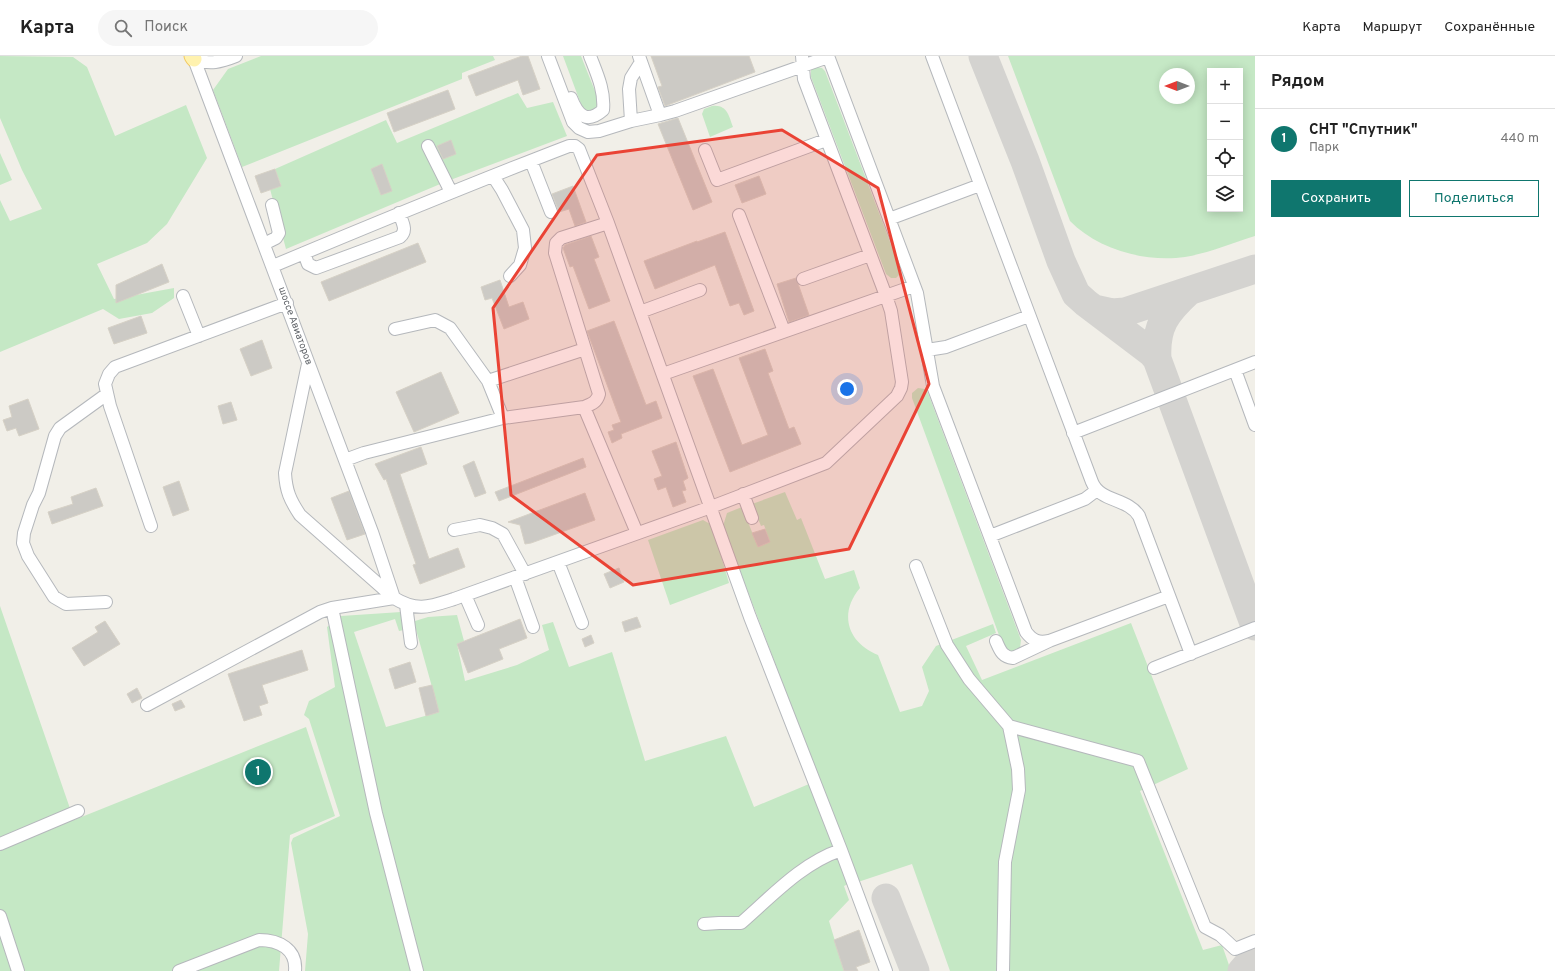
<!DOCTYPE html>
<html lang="ru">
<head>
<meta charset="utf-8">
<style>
	:root { --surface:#fff; --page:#f6f6f6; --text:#222; --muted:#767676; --line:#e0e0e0; --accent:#0f766e }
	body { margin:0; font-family:Overpass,sans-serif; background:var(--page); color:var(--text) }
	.controls { position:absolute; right:12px; top:12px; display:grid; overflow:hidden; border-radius:0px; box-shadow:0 2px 10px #0003 }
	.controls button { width:36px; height:36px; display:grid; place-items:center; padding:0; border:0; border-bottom:1px solid var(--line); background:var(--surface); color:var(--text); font:20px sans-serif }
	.compass { position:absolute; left:1159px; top:12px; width:36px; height:36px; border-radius:50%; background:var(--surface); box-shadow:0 2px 10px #0003; rotate:270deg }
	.you { position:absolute; left:847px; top:333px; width:14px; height:14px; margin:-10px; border:3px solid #fff; border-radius:50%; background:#1a73e8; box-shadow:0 0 0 6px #1a73e833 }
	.badge { display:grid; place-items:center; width:26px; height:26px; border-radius:50%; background:var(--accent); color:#fff; font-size:13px; font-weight:700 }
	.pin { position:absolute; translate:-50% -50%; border:2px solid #fff; box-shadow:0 1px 4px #0006 }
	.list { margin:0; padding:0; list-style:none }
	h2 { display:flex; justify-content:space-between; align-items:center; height:52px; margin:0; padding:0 16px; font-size:17px }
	h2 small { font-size:13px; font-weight:400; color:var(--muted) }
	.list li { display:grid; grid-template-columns:26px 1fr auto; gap:12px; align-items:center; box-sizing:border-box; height:60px; padding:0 16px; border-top:1px solid var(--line) }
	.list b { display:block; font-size:15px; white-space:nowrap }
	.list p { margin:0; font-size:13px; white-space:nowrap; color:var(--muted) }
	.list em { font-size:13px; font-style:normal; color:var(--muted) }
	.actions { display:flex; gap:8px; padding:12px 16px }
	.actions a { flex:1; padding:9px 0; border:1px solid var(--accent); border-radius:0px; text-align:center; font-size:14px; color:var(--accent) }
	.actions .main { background:var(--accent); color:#fff }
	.icon { flex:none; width:22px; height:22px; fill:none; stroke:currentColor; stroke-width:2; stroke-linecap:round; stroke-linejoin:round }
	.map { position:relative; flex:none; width:1255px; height:915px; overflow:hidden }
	header { display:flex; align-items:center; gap:24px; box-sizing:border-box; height:56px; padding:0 20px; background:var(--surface); border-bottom:1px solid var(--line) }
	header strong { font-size:19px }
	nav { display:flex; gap:22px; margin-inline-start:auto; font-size:14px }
	.search { width:280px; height:36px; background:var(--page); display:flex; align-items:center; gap:10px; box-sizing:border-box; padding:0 14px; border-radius:22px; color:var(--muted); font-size:15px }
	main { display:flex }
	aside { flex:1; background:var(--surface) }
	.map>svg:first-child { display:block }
	.green { fill:#c5e8c5; fill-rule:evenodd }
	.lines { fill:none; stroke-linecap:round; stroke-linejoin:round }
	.taxiway { stroke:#d4d3d0; stroke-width:29 }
	.building { fill:#cccac5; stroke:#d6d1c6 }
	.minor-casing { stroke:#b5b8bc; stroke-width:14 }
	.major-casing { stroke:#f2c960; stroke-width:17 }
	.minor { stroke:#fff; stroke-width:12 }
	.major { stroke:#fff2af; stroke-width:15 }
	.marked { fill:#ea4335; fill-opacity:0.2; stroke:#ea4335; stroke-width:3; stroke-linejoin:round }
	.labels { text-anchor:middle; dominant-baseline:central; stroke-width:3; stroke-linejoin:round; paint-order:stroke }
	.street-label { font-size:10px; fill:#5f6368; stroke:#fff }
</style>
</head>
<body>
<header>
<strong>Карта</strong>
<div class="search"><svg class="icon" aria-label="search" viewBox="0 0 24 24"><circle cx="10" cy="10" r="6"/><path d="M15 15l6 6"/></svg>Поиск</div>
<nav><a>Карта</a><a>Маршрут</a><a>Сохранённые</a></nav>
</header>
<main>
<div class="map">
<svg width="1255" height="915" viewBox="0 0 1255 915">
	<rect width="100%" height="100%" fill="#f1efe8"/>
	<path class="green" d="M0,0L73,1L87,11L115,80L186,49L207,102L167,168L147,187L97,208L114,243L174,232V242L152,257L119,263L103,253L0,296V144L10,165L42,153L22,114L0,62Z
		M261,0H493L495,4L462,17V23L242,111L213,34L228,13Z
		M563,0H581L599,45L598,51L593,56L586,55L582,51Z
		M1008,0H1255V180C1232,187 1209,197 1185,201C1146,207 1097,193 1070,165ZM1210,15H1240V153H1210ZM1165,18H1189V42H1165Z
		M817,11L822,12L825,15L900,212L899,219L896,222H891L886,218L811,21V14Z
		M518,37L527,52L553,46L567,80L445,126L286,193L270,133L281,129L275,113L386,64L397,87Z
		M712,50C727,48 729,60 733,71L710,81L702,58L704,53Z
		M0,97L12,124L0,129Z
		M918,332L925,333L928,337L1021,584L1020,592C1013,599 1009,595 1003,590L912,342V337Z
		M785,436L797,464L801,462L825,523L854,514L860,532C838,558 848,587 878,599L900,656L922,650L929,635L922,611L936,590L993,568L996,577L966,590L982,624L1131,567L1188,713L1140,735L1203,894L1222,889L1229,909L1230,915H950L912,808L858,826L723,470L727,457L742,451L758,491L770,486L764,469L761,470L752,448Z
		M703,464L712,469L729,527L670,549L648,484Z
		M0,550L74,764L306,671L335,760L290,779L279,915H0Z
		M401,556L404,574L399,575L395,563L354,576L386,671L439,656L415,570V565L428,561L457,559L464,585L457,588L465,625L517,609L549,594L542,569L553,566L569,611L612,596L645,705L726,680L754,751L809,728L848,828L844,830L849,844L829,865L844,915H305L308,878L291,787L293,782L340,760L309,663L304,659L309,645L335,631L327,571L341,560Z"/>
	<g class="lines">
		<path class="taxiway" d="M983,0L1025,105L1061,205L1076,238L1086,247L1152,297L1157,303L1255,570
			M1094,253L1112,257L1125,256L1255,213
			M1157,303C1155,270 1166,256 1189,235
			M886,842L915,915
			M1242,915L1249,907L1255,904"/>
	</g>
	<path class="building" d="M522,0H528L540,33L523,39L518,24L476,40L468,20Z
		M651,0H749L755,16L665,50L658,31L662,30Z
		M448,34L455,53L394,76L387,57Z
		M678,62L712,146L693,154L658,68Z
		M451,84L456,98L443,103L437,90Z
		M382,108L392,135L381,139L371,113Z
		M275,113L281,130L261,137L255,120Z
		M759,120L766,138L742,147L735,129Z
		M573,130L586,166L575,170L569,153L559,156L552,138Z
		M725,176L754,255L744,259L739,247L730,250L715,209L655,233L644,205L697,185V186Z
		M591,180L599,201L594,203L610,245L589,253L573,210L570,211L563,192L565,189Z
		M418,187L426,206L329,245L321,226Z
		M162,208L169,226L116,247V229Z
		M796,222L809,259L789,266L777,228Z
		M500,224L509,251L523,246L529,263L504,273L492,242L485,244L481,231Z
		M141,260L147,277L114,288L108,272Z
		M614,265L646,349L656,345L662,362L621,378L622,382L612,387L608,376L614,374L612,369L621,366L587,275Z
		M262,284L272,312L251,320L240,293Z
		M765,293L773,315L768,317L789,373L794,371L801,388L730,416L693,320L713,313L742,389L768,379L739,302Z
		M441,316L459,357L414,376L396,336Z
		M28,343L39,373L19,380L16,372L7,375L3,364L12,361L9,350Z
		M231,346L237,364L223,368L218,350Z
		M676,386L688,422L683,425L686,434L682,435L686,446L673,451L666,431L658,434L654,423L662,420L652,395Z
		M421,391L427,408L400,418L429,503L458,492L465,511L420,528L413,509L416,508L386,423L384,424L375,408Z
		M583,402L586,411L499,445L495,436Z
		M474,405L486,437L475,441L463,410Z
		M179,425L189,454L173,460L163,431Z
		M96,432L103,450L52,468L48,456L73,448L71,441Z
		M349,435L365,478L347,484L331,442Z
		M585,437L595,464L531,487L525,488L520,469L508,466Z
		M765,473L770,486L758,491L752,477Z
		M619,512L624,526L610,532L604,518Z
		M637,561L641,571L625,576L622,566Z
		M520,563L527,582L499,593L503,603L468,617L457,588Z
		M105,565L120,588L84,610L72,592L98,576L95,571Z
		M591,579L594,587L585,591L582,583Z
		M302,594L308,614L262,629L268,647L259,650L262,659L244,665L228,618Z
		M410,606L416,626L395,633L389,613Z
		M432,629L439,656L426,660L419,632Z
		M137,632L142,642L132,647L127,638Z
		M181,644L185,651L175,655L172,648Z
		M859,874L870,906L856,911L858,915H844L834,884Z"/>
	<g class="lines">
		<defs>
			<path id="minor" d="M548,0L573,66L579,72L588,76L599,75L631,65L660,59L639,0
				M828,0L917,237L933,330L1026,576C1033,585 1038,587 1049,585
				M932,0L1092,426C1100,446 1128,442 1139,460L1191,598
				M194,3C210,9 221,6 236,0
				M571,42C578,60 587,68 603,54C605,35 597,18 590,0
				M660,59L675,55L828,1
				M631,65L629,33L631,22L641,6
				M428,90L451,136
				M705,94L717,124L826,84
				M531,105L551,156
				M493,120L502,134L523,174L525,192L520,209L510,220
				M739,159L784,275
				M889,163L980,129
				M608,167L561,182L556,187L555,197L599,338C597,346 592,348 584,351L637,477
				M264,188L276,182L279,177L272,149
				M304,197L308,208L316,212L400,181C408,174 402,166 399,157
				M273,210C371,169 470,128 569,90H575L579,93L608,167L750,561L841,794L886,915
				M803,223L870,199
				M183,240L199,280
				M640,256L700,234
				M395,273L435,264L450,272L488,325L585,293
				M927,294L946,291L1029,260
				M308,308L285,417C286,435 290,444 300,459L394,542C417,556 429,551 454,543L711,451L826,407L897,340L901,332L902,326L891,255L886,240L804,23L802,0
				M1235,314L1255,369
				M663,318L914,230
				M488,325L503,362
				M1073,377L1255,306
				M345,404L364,397L503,362L584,351
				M743,438L752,462
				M151,470L110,350L105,328L109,318L115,311L287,247
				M454,474L480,469L492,472L503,478L525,518
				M990,480L1085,443L1097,434
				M558,506L582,567
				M916,510L947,589L969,623L1009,670L1018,713L1019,734L1005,806L1003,915
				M515,521L533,571
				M465,539L478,569
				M106,546L66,548L54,541L28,500L23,487L24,477L33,449L39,437L55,380L60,372L107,338
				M406,549L411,587
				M332,552L376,757L417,915
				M996,585C1000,594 1002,601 1013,602L1049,585L1169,540
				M1154,612L1255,572
				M147,649L320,556L332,552L394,542L372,476L194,3
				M1009,670L1138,705L1205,871L1220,879L1235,893L1255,885
				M0,788L78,755
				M0,860L18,915
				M704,868L719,867H741C772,840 802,807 841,794
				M179,915L259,884C279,884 297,893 295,915"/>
			<path id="major" d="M192,0L194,3"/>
		</defs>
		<use href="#minor" class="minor-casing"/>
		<use href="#major" class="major-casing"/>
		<use href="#minor" class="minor"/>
		<use href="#major" class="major"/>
	</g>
	<path class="marked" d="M782,74L878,132L929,328L849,493L633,529L511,439L493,252L597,99Z"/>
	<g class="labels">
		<g class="street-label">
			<text transform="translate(295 270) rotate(70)">шоссе Авиаторов</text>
		</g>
	</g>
</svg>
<div class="controls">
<button>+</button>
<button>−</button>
<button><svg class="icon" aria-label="locate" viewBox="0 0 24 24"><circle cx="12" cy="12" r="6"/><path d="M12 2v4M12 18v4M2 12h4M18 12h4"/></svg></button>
<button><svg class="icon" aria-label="layers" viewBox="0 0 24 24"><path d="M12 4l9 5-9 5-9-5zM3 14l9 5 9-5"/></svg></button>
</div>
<svg class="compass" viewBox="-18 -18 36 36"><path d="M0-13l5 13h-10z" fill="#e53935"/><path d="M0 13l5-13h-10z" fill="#767676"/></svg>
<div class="you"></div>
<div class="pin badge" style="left:258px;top:716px">1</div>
</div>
<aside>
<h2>Рядом<small></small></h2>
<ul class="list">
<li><span class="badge">1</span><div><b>СНТ &quot;Спутник&quot;</b><p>Парк</p></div><em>440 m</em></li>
</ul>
<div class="actions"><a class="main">Сохранить</a><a>Поделиться</a></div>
</aside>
</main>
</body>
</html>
